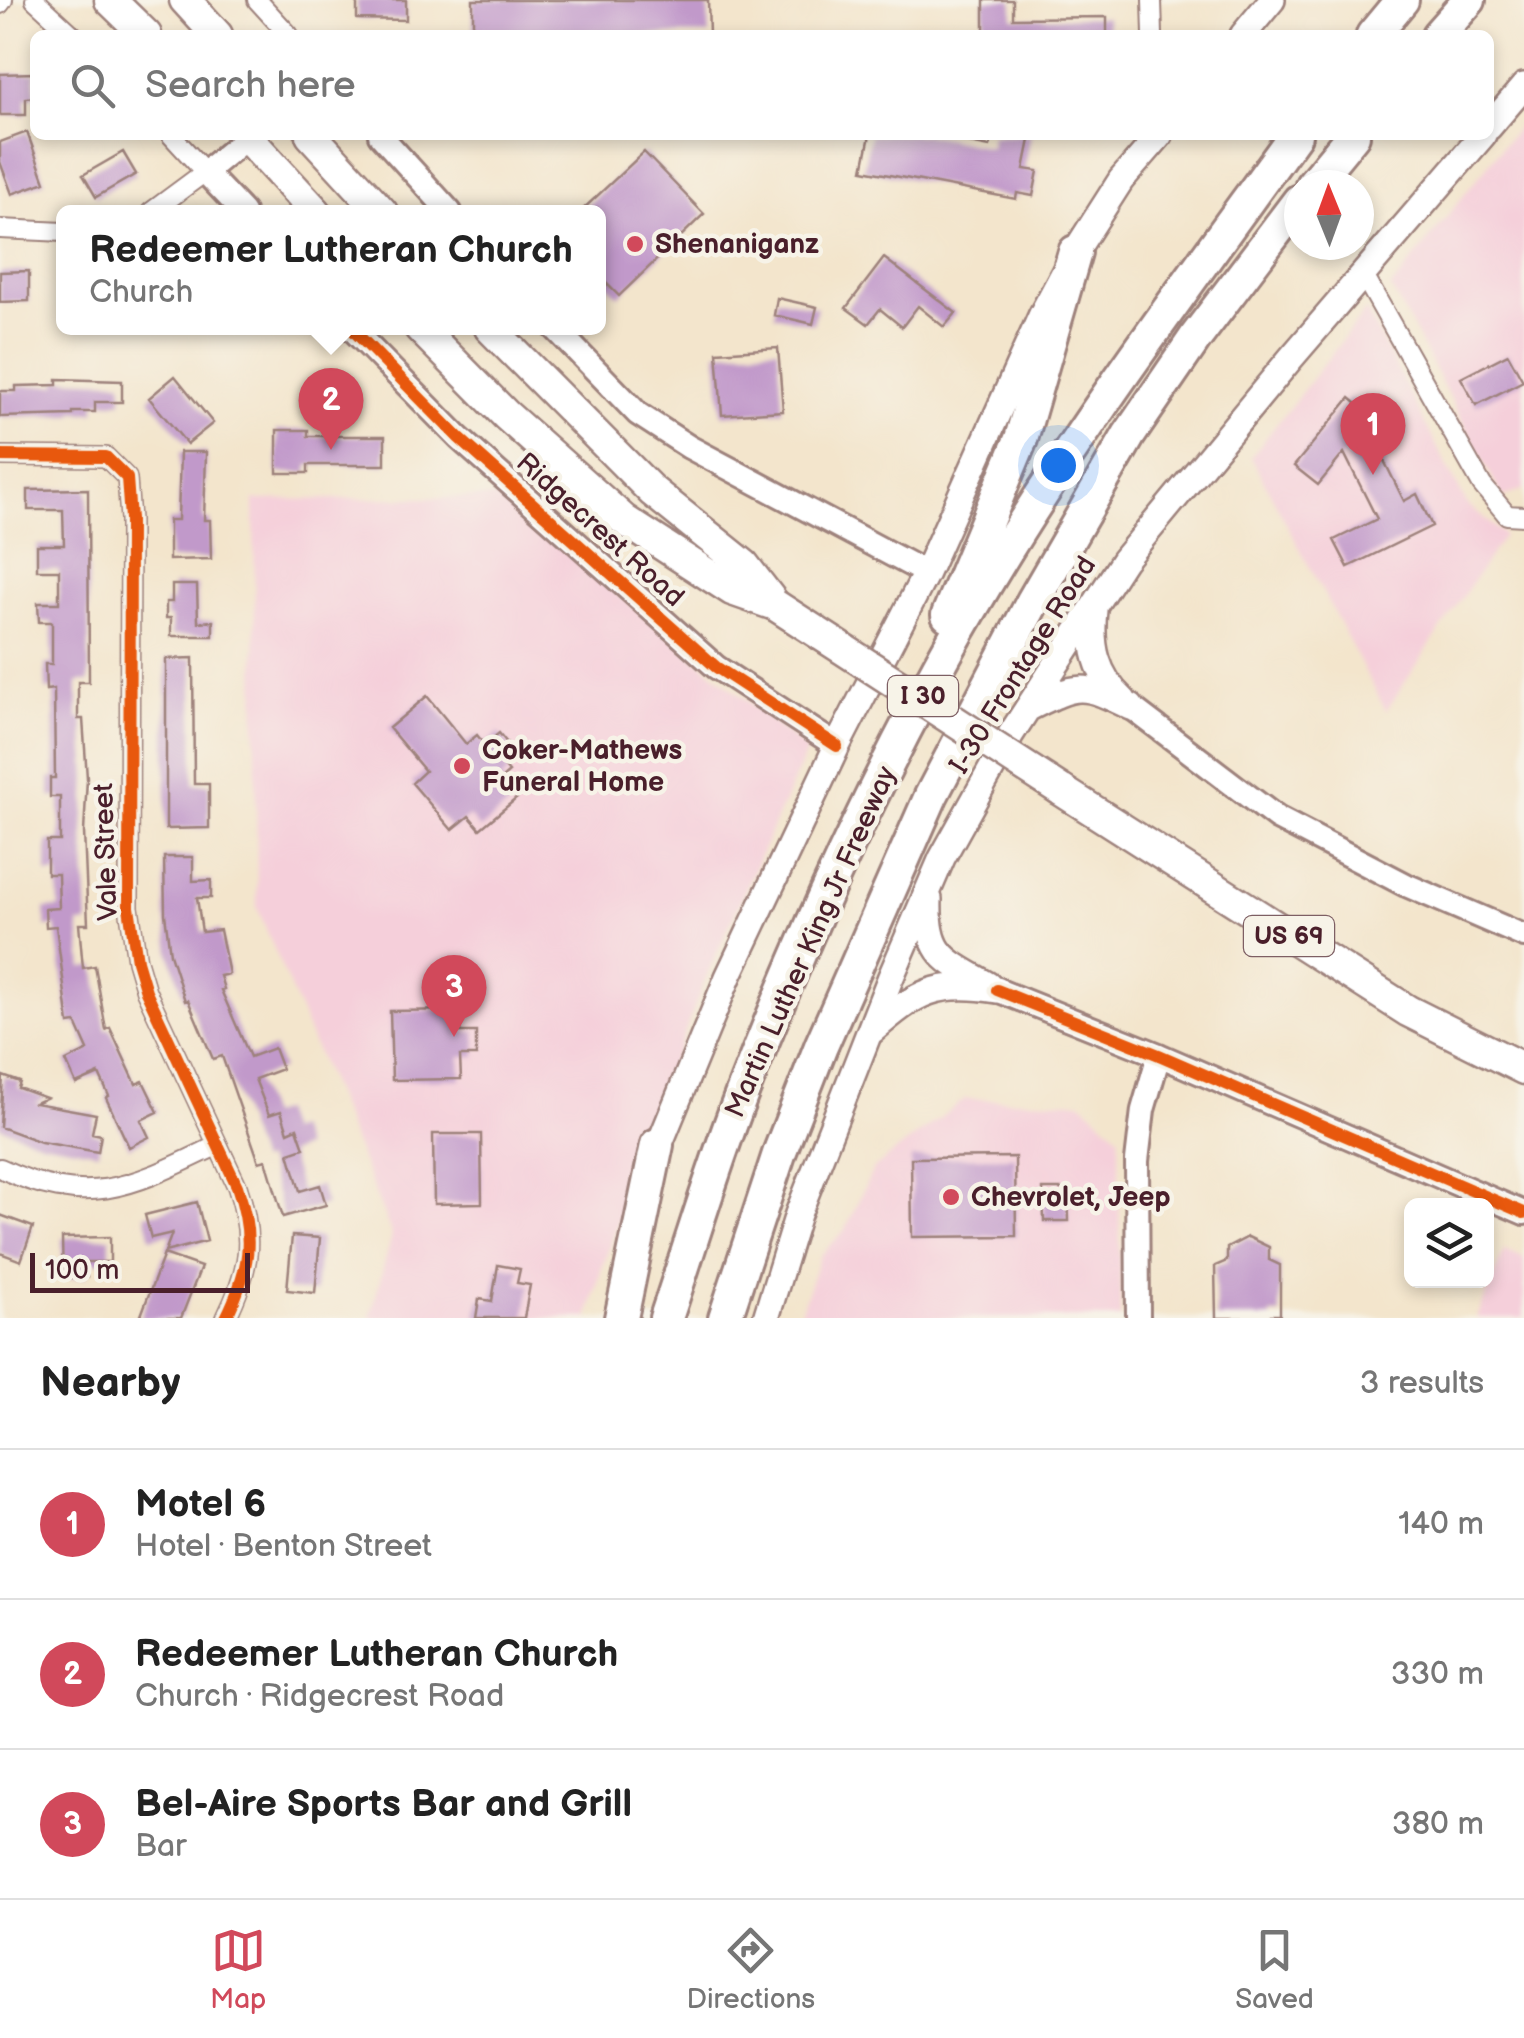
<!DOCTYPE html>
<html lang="en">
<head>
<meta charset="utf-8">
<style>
	:root { --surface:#fff; --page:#f2f2f2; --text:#222; --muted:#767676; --line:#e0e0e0; --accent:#d1495b }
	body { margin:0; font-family:"Balsamiq Sans",sans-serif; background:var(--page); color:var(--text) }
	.controls { position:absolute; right:30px; bottom:30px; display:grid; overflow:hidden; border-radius:15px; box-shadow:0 5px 15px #0003 }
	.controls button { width:90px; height:90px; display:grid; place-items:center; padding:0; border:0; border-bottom:2px solid var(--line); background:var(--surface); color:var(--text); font:50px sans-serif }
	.compass { position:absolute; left:1284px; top:170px; width:90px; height:90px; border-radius:50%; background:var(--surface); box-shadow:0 5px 15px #0003; rotate:359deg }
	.scale { position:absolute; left:30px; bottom:25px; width:220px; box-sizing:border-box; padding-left:10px; border:5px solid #4a1f2b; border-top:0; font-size:28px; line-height:35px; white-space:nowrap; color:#4a1f2b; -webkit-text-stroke:8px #f7f3e8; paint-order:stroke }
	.you { position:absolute; left:1058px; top:465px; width:35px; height:35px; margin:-25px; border:8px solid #fff; border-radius:50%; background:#1a73e8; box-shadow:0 0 0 15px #1a73e833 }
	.badge { display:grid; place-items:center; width:65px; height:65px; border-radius:50%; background:var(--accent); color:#fff; font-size:32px; font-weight:700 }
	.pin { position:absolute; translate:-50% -82px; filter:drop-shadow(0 2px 5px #0008) }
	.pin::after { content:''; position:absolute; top:52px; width:35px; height:30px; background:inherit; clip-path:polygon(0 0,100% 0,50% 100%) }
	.popup { position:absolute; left:56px; top:205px; width:550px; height:130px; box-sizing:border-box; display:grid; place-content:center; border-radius:15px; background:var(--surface); filter:drop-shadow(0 2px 8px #0005); font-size:32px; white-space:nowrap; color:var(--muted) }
	.popup b { font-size:38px; color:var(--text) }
	.popup::after { content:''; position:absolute; left:50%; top:100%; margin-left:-20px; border:20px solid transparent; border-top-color:var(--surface) }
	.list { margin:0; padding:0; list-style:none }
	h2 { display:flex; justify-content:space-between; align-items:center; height:130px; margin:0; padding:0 40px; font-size:42px }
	h2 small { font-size:32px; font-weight:400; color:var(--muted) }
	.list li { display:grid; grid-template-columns:65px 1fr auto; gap:30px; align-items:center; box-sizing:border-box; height:150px; padding:0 40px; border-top:2px solid var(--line) }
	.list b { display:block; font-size:38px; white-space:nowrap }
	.list p { margin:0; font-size:32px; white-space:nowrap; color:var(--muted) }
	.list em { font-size:32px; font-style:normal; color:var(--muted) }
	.icon { flex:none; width:55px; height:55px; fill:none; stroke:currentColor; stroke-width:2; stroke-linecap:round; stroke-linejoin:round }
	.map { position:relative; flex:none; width:1524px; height:1318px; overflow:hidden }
	.search { position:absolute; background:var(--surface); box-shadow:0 5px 15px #0003; left:30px; right:30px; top:30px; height:110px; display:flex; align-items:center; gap:25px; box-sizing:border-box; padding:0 35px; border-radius:15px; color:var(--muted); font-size:38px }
	.sheet { height:580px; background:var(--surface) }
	nav { display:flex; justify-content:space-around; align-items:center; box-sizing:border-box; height:140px; border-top:2px solid var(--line); background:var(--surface); font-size:28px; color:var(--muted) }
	nav a { display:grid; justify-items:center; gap:5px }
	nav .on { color:var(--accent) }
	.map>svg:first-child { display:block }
	.built { fill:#f5cfda }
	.building { fill:#c199ca }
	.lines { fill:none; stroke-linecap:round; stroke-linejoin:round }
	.minor-casing { stroke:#9e827c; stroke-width:22 }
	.tertiary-casing { stroke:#9e827c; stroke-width:28 }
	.secondary-casing { stroke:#9e827c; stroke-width:30 }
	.trunk-casing { stroke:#9e827c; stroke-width:35 }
	.motorway-casing { stroke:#9e827c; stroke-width:38 }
	.minor { stroke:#fff; stroke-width:18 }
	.tertiary { stroke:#fff; stroke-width:22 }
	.secondary { stroke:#fff; stroke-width:25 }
	.trunk { stroke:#fff; stroke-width:30 }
	.motorway { stroke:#fff; stroke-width:32 }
	.trunk-bridge-casing { stroke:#9e827c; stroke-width:35; stroke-linecap:butt }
	.trunk-bridge { stroke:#fff; stroke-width:30 }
	.cycleway-casing { stroke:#f7f3e8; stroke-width:19 }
	.cycleway { stroke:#e8590c; stroke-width:12 }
	.poi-dot { fill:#d1495b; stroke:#f7f3e8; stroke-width:4 }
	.labels { text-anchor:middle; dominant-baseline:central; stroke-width:9; stroke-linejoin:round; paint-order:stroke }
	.shield { fill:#f7f3e8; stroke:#7e5f64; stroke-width:2.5 }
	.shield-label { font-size:25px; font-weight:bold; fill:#4a1f2b }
	.poi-label { font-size:28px; font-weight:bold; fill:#4a1f2b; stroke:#f7f3e8; text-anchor:start }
	.street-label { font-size:28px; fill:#4a1f2b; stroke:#f7f3e8 }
</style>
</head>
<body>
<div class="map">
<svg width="1524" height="1318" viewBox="0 0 1524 1318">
	<rect width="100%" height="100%" fill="#f7f3e8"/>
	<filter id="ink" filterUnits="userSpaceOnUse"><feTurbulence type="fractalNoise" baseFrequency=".01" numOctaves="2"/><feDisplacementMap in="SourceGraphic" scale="20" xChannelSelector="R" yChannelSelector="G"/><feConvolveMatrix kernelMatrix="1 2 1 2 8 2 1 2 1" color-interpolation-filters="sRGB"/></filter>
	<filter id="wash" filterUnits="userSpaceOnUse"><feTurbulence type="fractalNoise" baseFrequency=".0048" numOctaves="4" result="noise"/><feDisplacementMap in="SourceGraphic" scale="40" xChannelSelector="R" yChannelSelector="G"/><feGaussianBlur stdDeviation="2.25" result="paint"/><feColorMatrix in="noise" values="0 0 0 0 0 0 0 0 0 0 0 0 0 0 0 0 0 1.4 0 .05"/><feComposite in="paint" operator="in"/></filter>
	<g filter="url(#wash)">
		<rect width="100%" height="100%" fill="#f3e5cc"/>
		<path class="built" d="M1524,125V489L1503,498L1391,288L1516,129Z
			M1366,310L1467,504L1504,535L1386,711L1251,457Z
			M500,497L807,750L705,980L669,1073L600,1274L588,1318H370L392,1235L257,907L254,500Z
			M965,1099L1081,1101L1119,1136L1120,1318H798L820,1256L845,1230L873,1169Z
			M1504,1250L1524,1258V1318H1477Z"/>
		<g id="blocks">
			<path class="building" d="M357,0H406V20L357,19Z
				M473,0H708L709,35H473Z
				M984,0H1013V18L1107,17V35H984Z
				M35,73V97L26,98V115H0V74Z
				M27,132L45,182L12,194L0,162V142Z
				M870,135H929L990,147L992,135H1031L1024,169L1038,171L1033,196L1017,193L1016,199L863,170Z
				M123,152L136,174L96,197L83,175Z
				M644,152L704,214L619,296L598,275V212H580Z
				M884,258L956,313L944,327L918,306L902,327L880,309L868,324L846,308Z
				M29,271V301L0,302V272Z
				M777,298L817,307L813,324L774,315Z
				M778,348L783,411L722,415L717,352Z
				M1508,354L1523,381L1476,405L1461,378Z
				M175,376L213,423L187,444L149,398Z
				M57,379L122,381V402H95V412H73V415L0,417V391H16V386L57,385Z
				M1350,398L1374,418L1367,426L1404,501L1417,494L1432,526L1348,567L1334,540L1377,519L1344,453L1318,485L1294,466Z
				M277,430H308V436H385V465H308V473H277Z
				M180,452H206L204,520H210L211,559L169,560V520H178Z
				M88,489L89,682H78V719H83L87,778L84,832L88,924H79L83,968L95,966L106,1030L110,1028L136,1084L143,1081L158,1112L141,1120L149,1137L129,1147L106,1098L109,1096L99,1074L76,1084L66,1061L88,1050L76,1023L69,1024L56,926L46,927L45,909L59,908L58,874H47V841H60V797H50V778H55L54,689L46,690L45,664H52V622H39L38,603H59V570H37V545H64L63,510H28V490Z
				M172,585H197L198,622L213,621V636H171V618H166V602H172Z
				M193,658L194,784H209V828L166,829V659Z
				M427,696L466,744L477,735L485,745L499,733L512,749L499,760L509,772L501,779L517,798L480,829L469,816L452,830L412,783L425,771L389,728Z
				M164,857H193V881L211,880V898H197L202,932L220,930L229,974L220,976L224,989L221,990L250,1057L274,1048L282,1069L255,1079L269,1115L281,1111L288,1132L297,1128L304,1148L289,1153L300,1191L320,1185L326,1205L283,1217L266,1160L259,1162L222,1056L213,1059L188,1000L185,1001L170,954L165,914Z
				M460,1010V1032H476V1056H460L461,1079L392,1080L390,1011Z
				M3,1076L20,1082L18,1088L46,1098L35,1103L96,1114L92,1133L101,1135L98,1152L41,1142L0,1127Z
				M433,1134H481L482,1203L434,1204Z
				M1015,1157L1016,1236L912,1237L911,1158Z
				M1043,1189H1068L1069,1221H1044Z
				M197,1202L207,1241L165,1252L172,1233L151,1238L145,1215Z
				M0,1215L33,1227L21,1261L0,1253Z
				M292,1236L320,1238L315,1293L287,1290Z
				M110,1237V1262H86L87,1277L63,1278L62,1238Z
				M1248,1237L1269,1247V1260L1280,1265V1315H1271V1318H1216L1215,1266L1227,1261V1248Z
				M164,1254L201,1267L181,1318H140Z
				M498,1265L520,1269L517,1283L530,1285L524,1318H476L479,1299L492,1301Z"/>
		</g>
	</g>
	<g filter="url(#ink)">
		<use href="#blocks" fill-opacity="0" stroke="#9e827c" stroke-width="2.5"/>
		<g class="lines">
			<defs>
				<path id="minor" d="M35,0L73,35
					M257,0L289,35
					M1152,0L1153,35
					M0,4L3,0
					M151,212L205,172L171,135
					M0,229L64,232
					M1363,274L1482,485L1507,515L1524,516
					M0,456L106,457L127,478L130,519L129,907L137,961L146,991L237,1186C255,1238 250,1269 226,1318
					M0,1168C91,1211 134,1185 218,1145"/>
				<path id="tertiary" d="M380,135L450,212
					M243,212L205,172L250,135
					M351,328L459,438L716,667L837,746
					M555,328L638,414L689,447L926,573
					M1131,707L1277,818L1406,885L1524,936
					M997,990L1159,1055L1524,1213
					M1138,1318L1137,1161L1143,1110L1159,1055"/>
				<path id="secondary" d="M1243,35L1272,0
					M1489,127L1524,86
					M1094,610C1090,646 1096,675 1123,700
					M1029,708C1079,683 1082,683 1131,707
					M929,899C927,956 944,959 988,985
					M872,1031C916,992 937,980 997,990
					M653,1160L728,977L837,746L926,573L1042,314L1075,252L1121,180L1160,135
					M766,1318L798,1214L890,979L942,858L1011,734L1124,560L1291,358L1483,135"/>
				<path id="trunk" d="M110,0L146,35
					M185,0L217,35
					M245,135L316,212
					M311,135L382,212
					M420,328L506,415L624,520L732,590L775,605
					M490,328L652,491L744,565L775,605
					M1061,790L1408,1011L1524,1069"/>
				<path id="motorway" d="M1373,35L1402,0
					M1438,35L1469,0
					M1312,185L1353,135
					M948,615L1021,439L1075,252
					M621,1318L657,1145
					M666,1318C691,1244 713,1168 741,1096C803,936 875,779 959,630C1058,456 1178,297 1295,135
					M725,1318L780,1151L821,1046L931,796L1033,601L1129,435L1196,337L1299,201"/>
			</defs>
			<use href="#minor" class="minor-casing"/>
			<use href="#tertiary" class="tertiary-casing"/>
			<use href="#secondary" class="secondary-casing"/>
			<use href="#trunk" class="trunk-casing"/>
			<use href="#motorway" class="motorway-casing"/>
			<use href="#minor" class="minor"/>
			<use href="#tertiary" class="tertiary"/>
			<use href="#secondary" class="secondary"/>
			<use href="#trunk" class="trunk"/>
			<use href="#motorway" class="motorway"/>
			<defs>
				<path id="trunk-bridge" d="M775,605L1061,790"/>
			</defs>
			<use href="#trunk-bridge" class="trunk-bridge-casing"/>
			<use href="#trunk-bridge" class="trunk-bridge"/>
			<defs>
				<path id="cycleway" d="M351,328L459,438L716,667L837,746
					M0,456L106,457L127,478L130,519L129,907L137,961L146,991L237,1186C255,1238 250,1269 226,1318
					M997,990L1159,1055L1524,1213"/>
			</defs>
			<use href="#cycleway" class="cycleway-casing"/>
			<use href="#cycleway" class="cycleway"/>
		</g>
	</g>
	<g class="poi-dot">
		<circle cx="635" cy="244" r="10"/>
		<circle cx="462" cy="766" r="10"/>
		<circle cx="951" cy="1197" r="10"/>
	</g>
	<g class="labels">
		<g class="shield">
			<rect x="888" y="676" width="70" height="40" rx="8"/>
			<rect x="1244" y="916" width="90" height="40" rx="8"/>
		</g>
		<g class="shield-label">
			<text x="923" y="696">I 30</text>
			<text x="1289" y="936">US 69</text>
		</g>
		<g class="poi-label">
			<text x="655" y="244">Shenaniganz</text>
			<text x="482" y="750">Coker-Mathews<tspan x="482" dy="32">Funeral Home</tspan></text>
			<text x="971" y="1197">Chevrolet, Jeep</text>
		</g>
		<g class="street-label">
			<text transform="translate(600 530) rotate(42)">Ridgecrest Road</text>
			<text transform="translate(1023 665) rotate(-58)">I-30 Frontage Road</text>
			<text transform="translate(106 852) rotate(-92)">Vale Street</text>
			<text transform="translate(811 942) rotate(-66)">Martin Luther King Jr Freeway</text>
		</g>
	</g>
</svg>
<div class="controls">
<button><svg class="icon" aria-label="layers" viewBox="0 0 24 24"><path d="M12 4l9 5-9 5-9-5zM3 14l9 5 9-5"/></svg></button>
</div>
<svg class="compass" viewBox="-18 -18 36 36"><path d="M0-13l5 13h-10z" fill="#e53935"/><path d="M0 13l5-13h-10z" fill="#767676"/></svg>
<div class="scale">100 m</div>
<div class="you"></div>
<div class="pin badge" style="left:1373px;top:475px">1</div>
<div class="pin badge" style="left:331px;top:450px">2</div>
<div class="popup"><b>Redeemer Lutheran Church</b>Church</div>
<div class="pin badge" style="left:454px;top:1037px">3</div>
<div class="search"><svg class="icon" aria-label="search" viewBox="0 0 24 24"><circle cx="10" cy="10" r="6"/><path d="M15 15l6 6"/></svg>Search here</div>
</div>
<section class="sheet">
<h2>Nearby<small>3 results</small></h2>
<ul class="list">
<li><span class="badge">1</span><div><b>Motel 6</b><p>Hotel · Benton Street</p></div><em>140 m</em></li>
<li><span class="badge">2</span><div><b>Redeemer Lutheran Church</b><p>Church · Ridgecrest Road</p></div><em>330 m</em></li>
<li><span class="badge">3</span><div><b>Bel-Aire Sports Bar and Grill</b><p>Bar</p></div><em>380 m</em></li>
</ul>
</section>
<nav>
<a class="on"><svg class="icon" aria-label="map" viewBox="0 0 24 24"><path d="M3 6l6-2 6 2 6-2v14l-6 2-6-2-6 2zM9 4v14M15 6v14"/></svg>Map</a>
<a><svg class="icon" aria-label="directions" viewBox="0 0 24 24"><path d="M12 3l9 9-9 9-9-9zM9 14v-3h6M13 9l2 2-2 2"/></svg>Directions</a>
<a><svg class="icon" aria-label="saved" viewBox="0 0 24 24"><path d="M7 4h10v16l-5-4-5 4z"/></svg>Saved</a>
</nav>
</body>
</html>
